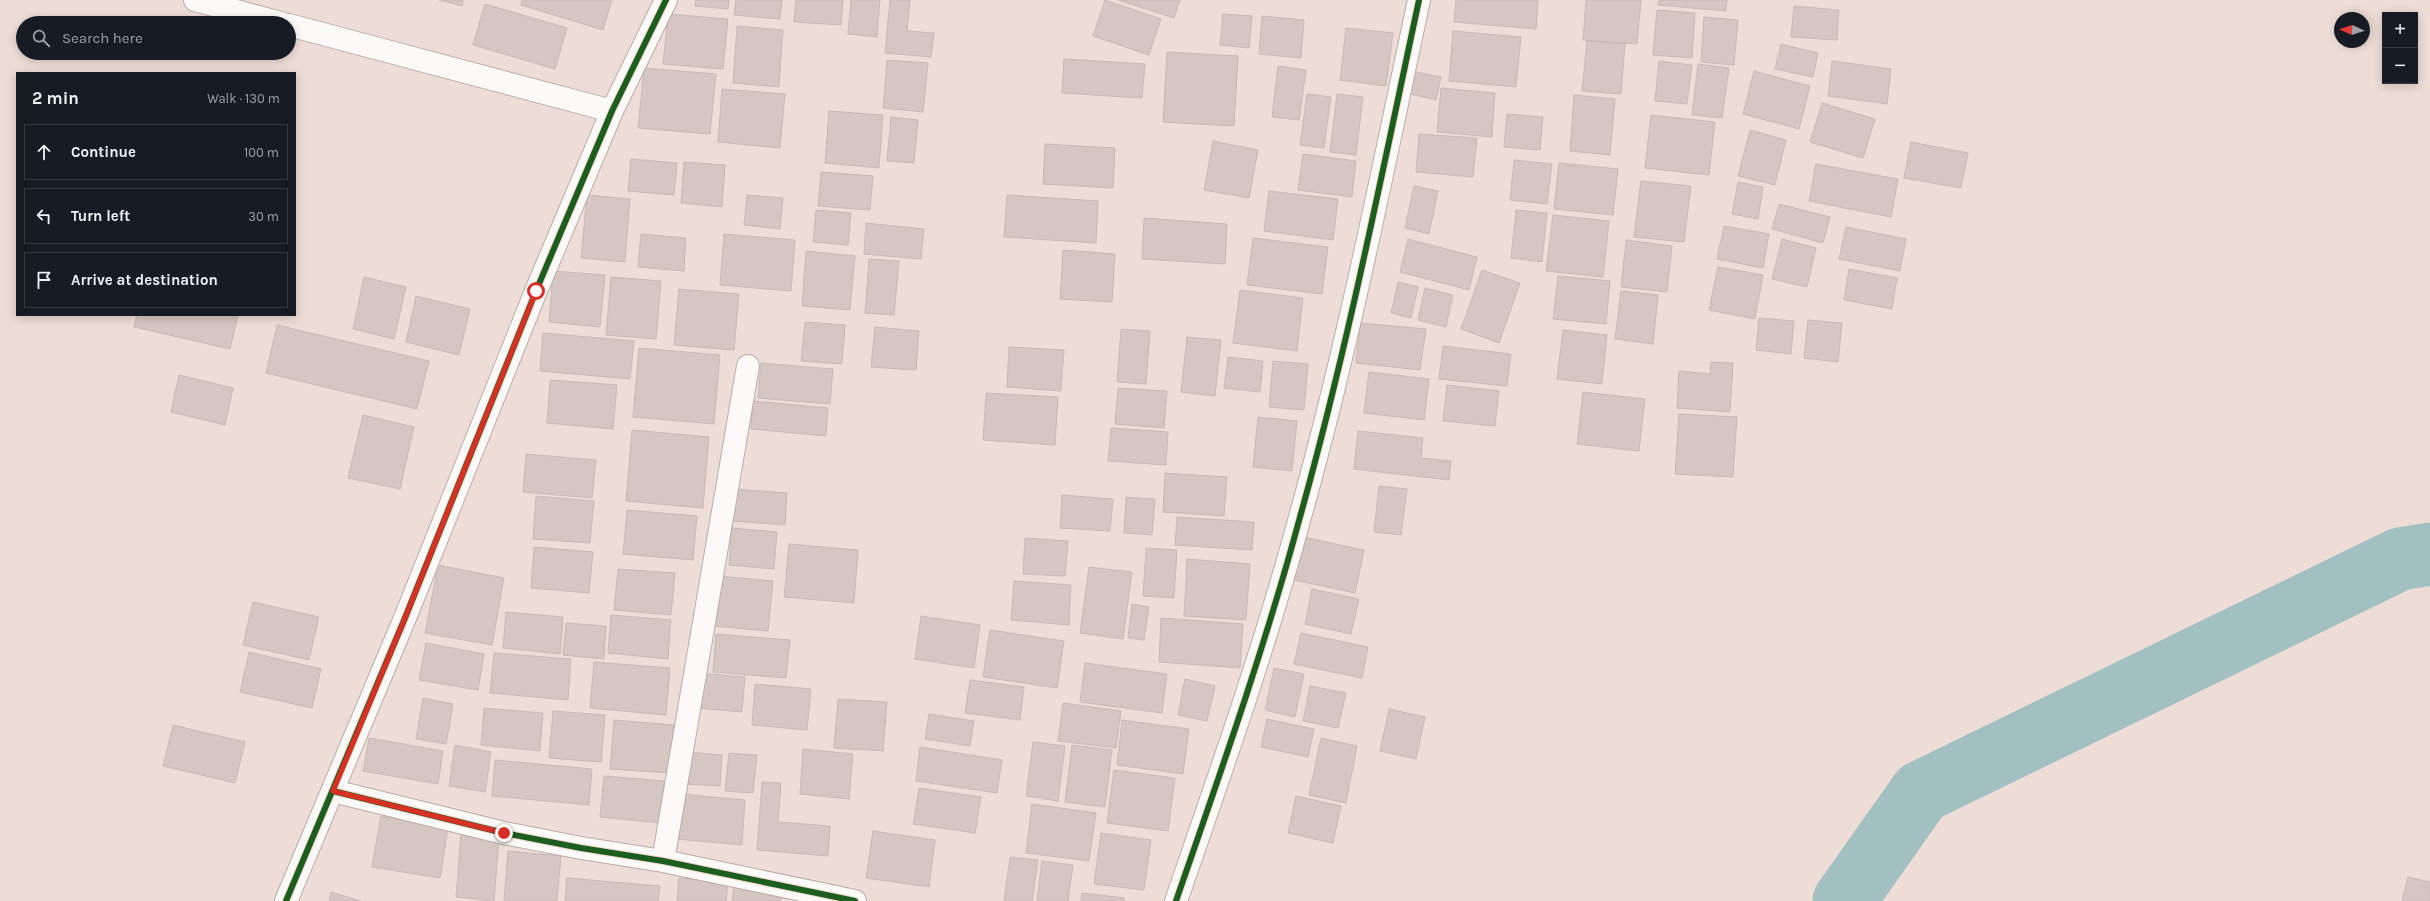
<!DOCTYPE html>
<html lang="en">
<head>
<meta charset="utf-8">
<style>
	:root { --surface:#171b24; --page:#20242c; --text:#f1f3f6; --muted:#9ea1a6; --line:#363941 }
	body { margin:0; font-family:Karla,sans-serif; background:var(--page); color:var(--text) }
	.controls { position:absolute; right:12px; top:12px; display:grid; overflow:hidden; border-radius:0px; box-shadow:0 2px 10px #0003 }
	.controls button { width:36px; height:36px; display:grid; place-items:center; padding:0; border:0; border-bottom:1px solid var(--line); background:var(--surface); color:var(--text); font:20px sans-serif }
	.compass { position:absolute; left:2334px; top:12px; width:36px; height:36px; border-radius:50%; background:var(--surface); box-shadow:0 2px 10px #0003; rotate:273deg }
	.stop { position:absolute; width:12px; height:12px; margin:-9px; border:3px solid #d93025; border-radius:50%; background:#fff }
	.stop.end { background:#d93025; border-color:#fff; box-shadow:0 1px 4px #0008 }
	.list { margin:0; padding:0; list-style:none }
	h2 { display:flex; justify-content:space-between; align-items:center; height:52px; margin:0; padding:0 16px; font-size:17px }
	h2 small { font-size:13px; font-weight:400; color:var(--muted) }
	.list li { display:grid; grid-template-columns:26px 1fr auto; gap:12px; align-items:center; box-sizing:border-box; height:56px; margin:0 8px 8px; padding:0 8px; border:1px solid var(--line); border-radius:0px }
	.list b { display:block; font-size:15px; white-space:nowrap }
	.list em { font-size:13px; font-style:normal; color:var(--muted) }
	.icon { flex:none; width:22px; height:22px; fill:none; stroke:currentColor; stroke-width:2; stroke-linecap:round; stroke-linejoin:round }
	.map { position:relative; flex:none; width:2430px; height:901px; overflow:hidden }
	.search { position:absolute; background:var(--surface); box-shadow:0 2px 10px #0003; left:16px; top:16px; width:280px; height:44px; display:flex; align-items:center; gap:10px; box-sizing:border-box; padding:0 14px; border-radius:22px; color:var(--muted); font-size:15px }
	.panel { position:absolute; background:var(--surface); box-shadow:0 2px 10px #0003; left:16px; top:72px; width:280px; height:244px; border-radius:0px }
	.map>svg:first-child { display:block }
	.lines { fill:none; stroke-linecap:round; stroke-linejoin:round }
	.river { stroke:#a2c0c1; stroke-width:63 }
	.building { fill:#d6c6c1; stroke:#c6b9b4 }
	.street-casing { stroke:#b9aca7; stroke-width:24 }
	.street { stroke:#fcfaf9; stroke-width:22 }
	.cycleway-casing { stroke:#f7d9ce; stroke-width:8 }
	.cycleway { stroke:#1b5e20; stroke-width:6 }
	.route { stroke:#d93025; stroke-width:5 }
</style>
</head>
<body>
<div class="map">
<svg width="2430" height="901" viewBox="0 0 2430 901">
	<rect width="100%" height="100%" fill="#eeddd7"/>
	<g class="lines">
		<path class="river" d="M1844,901L1921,792L2400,559L2430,554"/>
	</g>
	<path class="building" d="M439,0H463L462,6Z
		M522,0H612L603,30L521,5Z
		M696,0H729L728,9L695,6Z
		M736,0H782L780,19L734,15Z
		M796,0H843L841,25L794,22Z
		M851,0H880L877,37L848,34Z
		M890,0H910L907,31L934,33L931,57L885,53Z
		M1105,0L1161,19L1149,55L1093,36Z
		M1118,0H1180L1174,18Z
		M1456,0H1538L1536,29L1454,22Z
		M1586,0H1641L1637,44L1583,40Z
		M1659,0H1727L1726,11L1658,5Z
		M485,4L567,28L555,69L473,45Z
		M1794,6L1839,10L1837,40L1791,37Z
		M1657,10L1695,13L1692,58L1653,55Z
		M668,14L728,19L723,69L663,64Z
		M1223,14L1252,16L1249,48L1220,45Z
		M1262,16L1304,20L1301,58L1259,54Z
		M1704,17L1738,20L1734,65L1701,62Z
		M737,26L783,30L779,87L733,83Z
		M1346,28L1393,33L1386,86L1340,80Z
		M1453,31L1521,37L1516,87L1449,81Z
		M1587,41L1625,44L1621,94L1582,91Z
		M1781,44L1818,53L1813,77L1775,69Z
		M1167,52L1238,56L1234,126L1163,122Z
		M1064,59L1145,64L1142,98L1062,93Z
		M887,60L928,63L923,112L883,108Z
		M1659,61L1692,65L1687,104L1655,101Z
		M1832,61L1891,69L1887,104L1828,96Z
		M1698,64L1729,68L1722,118L1692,115Z
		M1278,66L1306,70L1299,120L1272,117Z
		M644,68L716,74L710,134L638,128Z
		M1411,71L1441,77L1436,100L1406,93Z
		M1754,71L1810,86L1799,129L1743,114Z
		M1441,88L1495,93L1492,137L1437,132Z
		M722,89L785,94L780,148L718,142Z
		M1307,94L1331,97L1324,148L1300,145Z
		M1337,94L1363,97L1356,155L1330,152Z
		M1574,95L1615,99L1610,155L1570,151Z
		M1822,103L1875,119L1863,158L1810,142Z
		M829,111L883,115L879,168L825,163Z
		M1507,114L1543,117L1540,150L1504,147Z
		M1651,115L1715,122L1709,175L1645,168Z
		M891,117L918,120L914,163L887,161Z
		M1750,130L1786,140L1775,185L1738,176Z
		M1419,134L1477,138L1473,177L1416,172Z
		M1213,141L1258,150L1249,198L1204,190Z
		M1911,142L1968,153L1961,188L1904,178Z
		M1045,144L1115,148L1113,188L1043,184Z
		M1303,154L1356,161L1352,197L1298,190Z
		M631,159L677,163L674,195L628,191Z
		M1514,160L1552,164L1547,204L1510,200Z
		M684,162L725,165L722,207L681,203Z
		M1559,163L1618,169L1613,215L1554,209Z
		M1816,164L1898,179L1891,217L1809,201Z
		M821,172L873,176L870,210L818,206Z
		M1641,181L1691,186L1684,242L1634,237Z
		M1738,182L1763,187L1758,219L1732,214Z
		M1414,186L1438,191L1429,234L1405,228Z
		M1269,191L1338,199L1333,240L1264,231Z
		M587,195L630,199L625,262L581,258Z
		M747,195L783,198L780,229L744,225Z
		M1007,195L1098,201L1096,243L1004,237Z
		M1779,204L1830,217L1823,243L1772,229Z
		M816,210L851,213L848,245L813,242Z
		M1516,210L1547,213L1542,262L1511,258Z
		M1553,215L1609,221L1603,277L1546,271Z
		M1144,218L1227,224L1225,264L1142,259Z
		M866,223L924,229L921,259L864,254Z
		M1724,226L1769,234L1763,268L1717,259Z
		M1846,227L1906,239L1900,271L1839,259Z
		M641,234L686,238L684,271L638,267Z
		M724,234L795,240L791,291L720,285Z
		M1253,238L1328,247L1322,294L1247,285Z
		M1408,239L1477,257L1469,290L1400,272Z
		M1782,239L1816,248L1807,287L1772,279Z
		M1626,240L1672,246L1667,292L1621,287Z
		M1063,250L1115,254L1112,302L1060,299Z
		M806,251L855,256L850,310L802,306Z
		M869,259L899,261L894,315L865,313Z
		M1718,267L1763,275L1755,319L1709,310Z
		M1849,269L1897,278L1892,309L1844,300Z
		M1482,270L1520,283L1499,343L1461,329Z
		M553,271L605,275L600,327L549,322Z
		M1558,276L1610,281L1606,324L1553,319Z
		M364,277L406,287L394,339L353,329Z
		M611,277L661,281L656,339L606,335Z
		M1398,282L1418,287L1411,318L1391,313Z
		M1425,288L1453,295L1446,327L1418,320Z
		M679,289L739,294L734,350L674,345Z
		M1240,290L1303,298L1297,351L1233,343Z
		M1621,291L1658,295L1653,344L1615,339Z
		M416,296L470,309L459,355L406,342Z
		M137,315H238L230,349L134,327Z
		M1759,318L1794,321L1791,354L1756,350Z
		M1808,320L1842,323L1838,362L1804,358Z
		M805,322L845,325L842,364L801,361Z
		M1360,323L1426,329L1420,370L1356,363Z
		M277,325L429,361L417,409L266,373Z
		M875,327L919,331L916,370L871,367Z
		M1121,329L1150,331L1146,384L1117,382Z
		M1563,330L1607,335L1602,384L1557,379Z
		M543,333L634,341L630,379L540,371Z
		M1187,337L1221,340L1215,396L1181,392Z
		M1443,346L1511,354L1507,386L1439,379Z
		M1009,347L1064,350L1061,391L1007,387Z
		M639,348L720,355L714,424L633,417Z
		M1228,357L1263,361L1260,392L1224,388Z
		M1273,361L1308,364L1304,410L1269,407Z
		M1711,362L1733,363L1730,412L1677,408L1679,371L1710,374Z
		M761,363L833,369L830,404L758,398Z
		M1369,372L1429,379L1424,420L1364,413Z
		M179,375L233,388L225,425L171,412Z
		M550,380L617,385L613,429L547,423Z
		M1447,385L1499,391L1495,426L1443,421Z
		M1118,388L1167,391L1164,428L1115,424Z
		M1583,392L1645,399L1639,451L1577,444Z
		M986,393L1058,397L1055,445L983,440Z
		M753,401L828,408L826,436L751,429Z
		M1679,414L1737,417L1733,477L1675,474Z
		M363,415L414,427L400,489L348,478Z
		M1258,417L1297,421L1292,471L1253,467Z
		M1111,428L1168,432L1166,465L1108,461Z
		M632,430L709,437L703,508L626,501Z
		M1358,431L1423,438L1421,458L1451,461L1449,480L1354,469Z
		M526,454L596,460L592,498L523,492Z
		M1165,473L1227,477L1224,516L1163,512Z
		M1379,486L1407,489L1401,535L1374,532Z
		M735,489L787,493L785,525L733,521Z
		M1062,495L1113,499L1110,531L1060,528Z
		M536,496L594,501L590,543L533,539Z
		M1126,497L1155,499L1152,535L1124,533Z
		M627,510L697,516L693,560L623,554Z
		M1177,517L1254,522L1252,550L1175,545Z
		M732,528L777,532L774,569L729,565Z
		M1303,537L1364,550L1355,593L1294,580Z
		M1025,538L1068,541L1065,576L1023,574Z
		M789,544L858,550L854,603L784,597Z
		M534,547L593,552L589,593L531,588Z
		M1146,548L1177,550L1174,598L1143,596Z
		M1187,559L1250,564L1246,620L1184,616Z
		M438,565L504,578L492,645L425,633Z
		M1089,567L1132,572L1123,639L1080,633Z
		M618,569L675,573L671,615L614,610Z
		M719,576L773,581L768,631L714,626Z
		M1014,581L1071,585L1069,625L1011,620Z
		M1312,589L1359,599L1351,634L1305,624Z
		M253,602L319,617L309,660L243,645Z
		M1132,604L1149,607L1144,640L1128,638Z
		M506,612L563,617L560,654L503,648Z
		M611,615L671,620L668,659L608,653Z
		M921,616L980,625L974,668L915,659Z
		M1161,618L1243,624L1240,668L1159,662Z
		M566,623L606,626L604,659L563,655Z
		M990,630L1064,641L1057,688L983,677Z
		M1301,633L1368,647L1362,678L1294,664Z
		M716,634L790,640L786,678L713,672Z
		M426,643L484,654L478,690L419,680Z
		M249,652L321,669L312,708L240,692Z
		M494,653L571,659L568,700L490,693Z
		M594,662L670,668L666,715L590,708Z
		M1085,663L1167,674L1162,713L1080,702Z
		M1274,668L1304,674L1295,717L1265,710Z
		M699,673L745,677L742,712L696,708Z
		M1185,679L1215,686L1207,721L1178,715Z
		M970,680L1024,687L1020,720L965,713Z
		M755,684L811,689L807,730L752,725Z
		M1310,686L1346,693L1338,728L1303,721Z
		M423,698L453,704L446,744L416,739Z
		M838,699L887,702L883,751L834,748Z
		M1063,703L1121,711L1116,748L1058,741Z
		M484,708L543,713L540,751L481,745Z
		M1389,709L1425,717L1416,759L1380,751Z
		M553,711L605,715L601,762L549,758Z
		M929,714L974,721L970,746L925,739Z
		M1267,719L1314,729L1308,757L1261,747Z
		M614,720L674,725L670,773L610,769Z
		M1122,720L1189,729L1183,774L1117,765Z
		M173,725L245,742L235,783L163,766Z
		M369,738L443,751L438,784L363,771Z
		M1321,738L1357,746L1346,803L1309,795Z
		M1033,742L1065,746L1058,801L1026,796Z
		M455,745L491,752L485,792L449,786Z
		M1072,745L1112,750L1105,807L1065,802Z
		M920,747L1002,760L997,793L916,781Z
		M803,749L853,754L849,799L800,794Z
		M689,752L722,755L720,786L687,784Z
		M729,753L757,755L753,793L725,791Z
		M495,760L592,769L589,805L492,796Z
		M1114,770L1175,778L1168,831L1107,823Z
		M604,776L664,781L661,823L600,817Z
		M762,782L781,783L778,822L830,826L828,856L757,850Z
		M919,788L981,797L975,833L913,824Z
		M680,794L745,800L742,845L676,839Z
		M1296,796L1341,806L1333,843L1288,833Z
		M1032,804L1096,813L1089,861L1026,853Z
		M381,816L448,827L440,878L372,867Z
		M873,831L935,840L929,887L866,878Z
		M461,833L499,837L494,901L456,897Z
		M1101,833L1151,840L1144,890L1094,884Z
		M508,851L561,856L557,901H504Z
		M1010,857L1038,860L1032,901H1004Z
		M1042,861L1073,865L1068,901H1037Z
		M2408,877L2430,882V901H2402Z
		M567,878L660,886L658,901H565Z
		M679,878L728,882L726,901H677Z
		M734,884L782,888L781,901H732Z
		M331,892L361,901H329Z
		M1082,893L1124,898V901H1081Z"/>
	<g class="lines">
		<defs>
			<path id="street" d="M195,0L281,23
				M289,25L612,111
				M333,791L504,833L581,848L663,861L855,901
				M663,861L748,366
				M286,901L405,618L536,291L612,111L666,0
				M1176,901C1220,774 1265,647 1300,517C1348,346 1382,173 1419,0"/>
		</defs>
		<use href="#street" class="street-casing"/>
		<use href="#street" class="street"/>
		<defs>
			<path id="cycleway" d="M333,791L504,833L581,848L663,861L855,901
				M286,901L405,618L536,291L612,111L666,0
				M1176,901C1220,774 1265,647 1300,517C1348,346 1382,173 1419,0"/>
		</defs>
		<use href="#cycleway" class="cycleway-casing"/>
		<use href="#cycleway" class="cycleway"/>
	</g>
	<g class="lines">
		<path class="route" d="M504,833L333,791L405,618L536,291"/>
	</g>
</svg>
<div class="controls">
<button>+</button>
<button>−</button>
</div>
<svg class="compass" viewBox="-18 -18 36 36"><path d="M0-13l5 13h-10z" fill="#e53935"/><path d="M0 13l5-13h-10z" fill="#9ea1a6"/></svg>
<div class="stop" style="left:536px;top:291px"></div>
<div class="stop end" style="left:504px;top:833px"></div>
<div class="search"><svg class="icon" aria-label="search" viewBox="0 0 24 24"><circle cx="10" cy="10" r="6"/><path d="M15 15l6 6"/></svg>Search here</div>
<section class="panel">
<h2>2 min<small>Walk · 130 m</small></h2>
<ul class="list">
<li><svg class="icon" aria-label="ahead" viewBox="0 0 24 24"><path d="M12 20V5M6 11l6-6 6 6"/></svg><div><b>Continue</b></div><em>100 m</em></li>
<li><svg class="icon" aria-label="left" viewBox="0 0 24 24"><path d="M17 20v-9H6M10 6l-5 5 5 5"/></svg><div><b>Turn left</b></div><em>30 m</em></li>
<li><svg class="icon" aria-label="arrive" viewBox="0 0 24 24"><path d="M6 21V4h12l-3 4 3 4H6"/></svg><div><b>Arrive at destination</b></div></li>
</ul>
</section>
</div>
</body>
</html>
